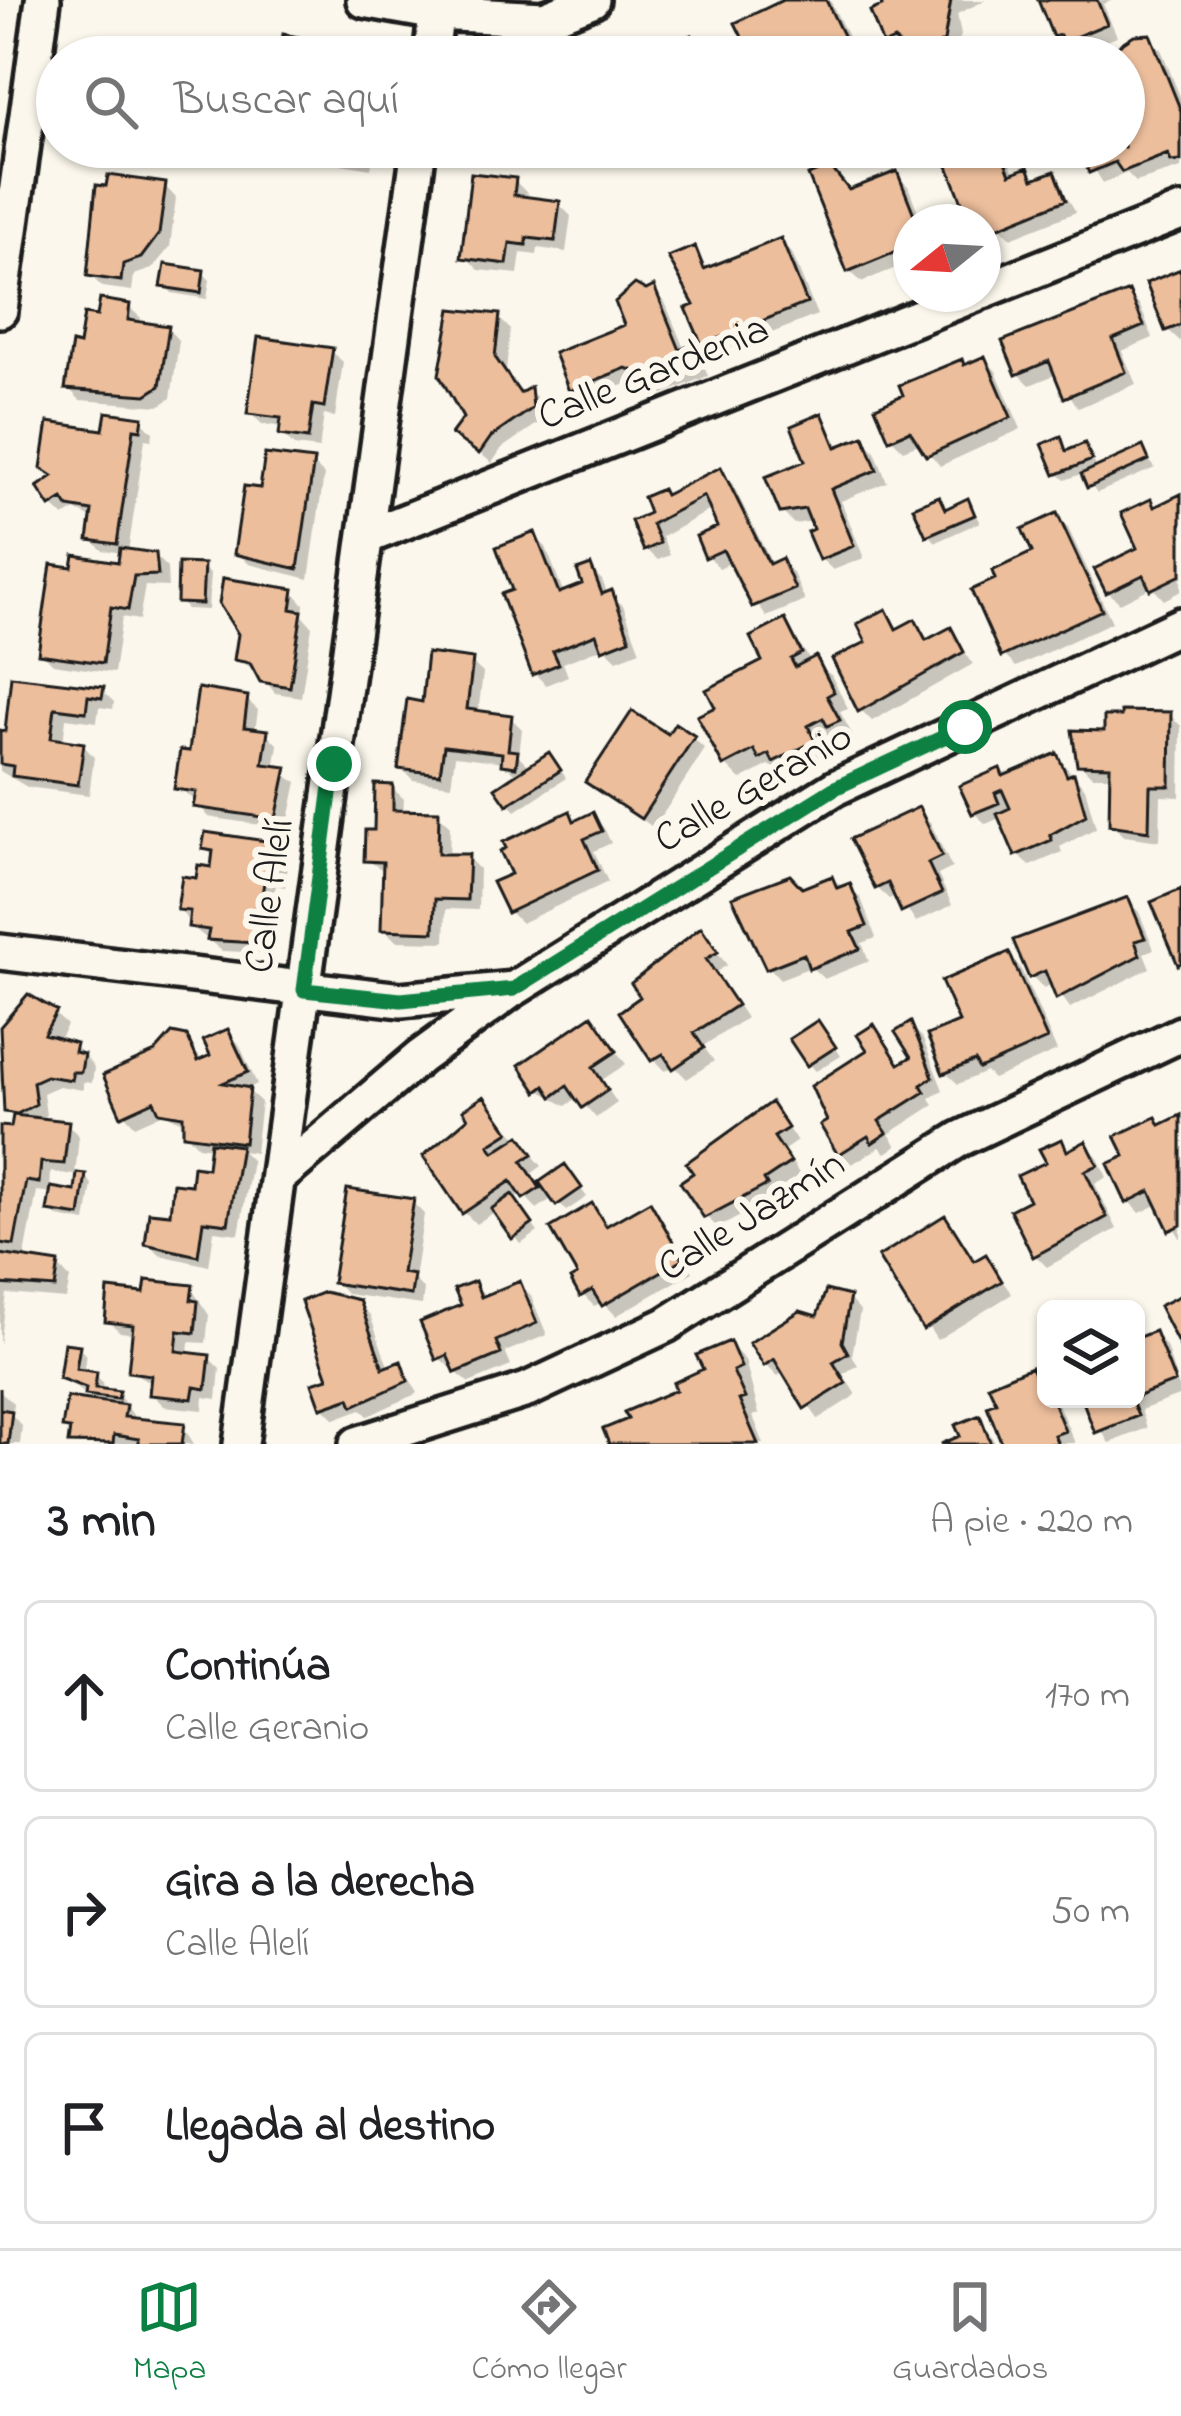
<!DOCTYPE html>
<html lang="es">
<head>
<meta charset="utf-8">
<style>
	:root { --surface:#fff; --page:#f6f6f6; --text:#202124; --muted:#757577; --line:#e0e0e0; --accent:#0b8043 }
	body { margin:0; font-family:"Indie Flower",sans-serif; background:var(--page); color:var(--text) }
	.controls { position:absolute; right:36px; bottom:36px; display:grid; overflow:hidden; border-radius:18px; box-shadow:0 3px 9px #0004 }
	.controls button { width:108px; height:108px; display:grid; place-items:center; padding:0; border:0; border-bottom:3px solid var(--line); background:var(--surface); color:var(--text); font:60px sans-serif }
	.compass { position:absolute; left:893px; top:204px; width:108px; height:108px; border-radius:50%; background:var(--surface); box-shadow:0 3px 9px #0004; rotate:252deg }
	.stop { position:absolute; width:36px; height:36px; margin:-27px; border:9px solid #0b8043; border-radius:50%; background:#fff }
	.stop.end { background:#0b8043; border-color:#fff; box-shadow:0 3px 12px #0008 }
	.list { margin:0; padding:0; list-style:none }
	h2 { display:flex; justify-content:space-between; align-items:center; height:156px; margin:0; padding:0 48px; font-size:51px }
	h2 small { font-size:39px; font-weight:400; color:var(--muted) }
	.list li { display:grid; grid-template-columns:78px 1fr auto; gap:36px; align-items:center; box-sizing:border-box; height:192px; margin:0 24px 24px; padding:0 24px; border:3px solid var(--line); border-radius:18px }
	.list b { display:block; font-size:45px; white-space:nowrap }
	.list p { margin:0; font-size:39px; white-space:nowrap; color:var(--muted) }
	.list em { font-size:39px; font-style:normal; color:var(--muted) }
	.icon { flex:none; width:66px; height:66px; fill:none; stroke:currentColor; stroke-width:2; stroke-linecap:round; stroke-linejoin:round }
	.map { position:relative; flex:none; width:1181px; height:1444px; overflow:hidden }
	.search { position:absolute; background:var(--surface); box-shadow:0 3px 9px #0004; left:36px; right:36px; top:36px; height:132px; display:flex; align-items:center; gap:30px; box-sizing:border-box; padding:0 42px; border-radius:66px; color:var(--muted); font-size:45px }
	.sheet { height:804px; background:var(--surface) }
	nav { display:flex; justify-content:space-around; align-items:center; box-sizing:border-box; height:168px; border-top:3px solid var(--line); background:var(--surface); font-size:33px; color:var(--muted) }
	nav a { display:grid; justify-items:center; gap:6px }
	nav .on { color:var(--accent) }
	.map>svg:first-child { display:block }
	.shadow { fill:#0003 }
	.building { fill:#ecbe9c; stroke:#1c1c1c; stroke-width:3 }
	.lines { fill:none; stroke-linecap:round; stroke-linejoin:round }
	.minor-casing { stroke:#1c1c1c; stroke-width:42 }
	.minor { stroke:#fbf7ec; stroke-width:33 }
	.route { stroke:#0b8043; stroke-width:15 }
	.labels { text-anchor:middle; dominant-baseline:central; stroke-width:12; stroke-linejoin:round; paint-order:stroke }
	.street-label { font-size:42px; fill:#1c1c1c; stroke:#fbf7ec }
</style>
</head>
<body>
<div class="map">
<svg width="1181" height="1444" viewBox="0 0 1181 1444">
	<rect width="100%" height="100%" fill="#fbf7ec"/>
	<filter id="ink" filterUnits="userSpaceOnUse"><feTurbulence type="fractalNoise" baseFrequency=".00833" numOctaves="2"/><feDisplacementMap in="SourceGraphic" scale="24" xChannelSelector="R" yChannelSelector="G"/><feConvolveMatrix kernelMatrix="1 2 1 2 8 2 1 2 1" color-interpolation-filters="sRGB"/></filter>
	<g filter="url(#ink)">
		<path class="shadow" d="M790,0H830L854,49L861,46L872,57H755Z
			M883,0H986L957,14L961,35L955,52L944,57H919L907,50L898,55L886,43Z
			M1041,0H1113L1103,4L1117,36L1077,52L1056,35Z
			M1149,37L1161,49L1181,99V168L1136,182L1127,173L1103,183L1082,149L1124,147V101L1133,97L1124,57H1116Z
			M106,147H183L180,166L116,157Z
			M330,147H375L371,169L341,164Z
			M638,147H690L652,165Z
			M988,147H998L1007,156L1015,175L1028,170L1038,181L1054,175L1076,212L1011,238L998,224L983,230V222L972,218Z
			M896,174L908,186L922,222H911V262L861,282L850,271V193Z
			M515,181L527,193L526,200L559,204L571,216L566,252L538,248L537,255L521,253L518,274L479,270L467,258Z
			M165,186L176,198L170,247L152,269L134,275L132,291L102,287L90,275Z
			M781,242L792,253L817,315L716,355L704,344L694,250L709,270Z
			M203,273L210,280L207,299L172,293L165,286Z
			M1181,274V341H1180L1168,330Z
			M653,290L665,302L685,351L701,360L708,376L663,394L639,379L583,401L572,389Z
			M1129,295L1140,306L1153,338L1122,351L1136,384L1078,408L1057,374L1030,385L1018,373Z
			M129,307L141,318L140,325L168,329L179,341L171,398L159,406L80,400L68,388L81,348L100,319Z
			M498,317L510,329L506,372L522,395L530,391L541,402L543,420L502,448L492,463L455,434L466,418Z
			M331,351L343,362L335,417L324,415L319,449L294,446L282,434L283,427L262,424L250,413Z
			M985,359L996,371L1021,429L940,466L921,443L903,450L891,438L966,367Z
			M821,416L841,448L863,440L875,451L887,482L841,501L864,558L833,570L821,559L813,521L794,524L782,512L809,462Z
			M141,420L153,432L152,440L145,439L128,552L155,556L167,568L168,587L145,586L139,620L122,617L114,673L53,664L42,653L75,570L121,565L123,553L102,550L91,539L94,519L75,510L64,517L52,506L41,488L55,479L44,467Z
			M1060,440L1069,453L1084,447L1098,470L1142,450L1155,468L1097,493L1084,473L1065,480L1057,473Z
			M312,463L324,475L309,579L249,564L238,553L263,492Z
			M720,471L732,483L773,566L781,562L793,573L805,601L766,617L732,562L719,568L708,556L721,529L712,509L662,537L670,555L658,560L646,549L653,514L667,498Z
			M1181,498V591L1164,600L1152,587L1120,603L1108,592L1141,549L1150,503L1157,509Z
			M938,499L947,511L967,502L980,522L936,542L929,535Z
			M1056,516L1068,528L1112,622L1016,667L1004,655L999,580L1036,553Z
			M534,536L546,547L564,594L586,586L591,569L602,580L608,595L623,605L640,651L617,660L604,647L563,663L568,676L546,685L534,673L516,591Z
			M202,567L210,574L208,610L187,609L180,602Z
			M293,592L304,604L303,616L312,626L301,697L275,693L258,672L237,659Z
			M886,613L900,630L915,622L930,641L951,631L973,664L872,721L861,710L870,644Z
			M784,623L812,662L831,675L848,709L840,712L853,736L845,740L838,734L821,742L828,757L791,776L769,765L741,780L725,764L719,708L766,662Z
			M471,662L483,673L478,714L511,718L522,729L519,756L531,768L556,763L566,778L516,811L509,803L517,777L504,762L455,756L451,785L413,780L401,768L424,705Z
			M14,679L102,690L114,702L113,709L99,707L97,722L66,718L63,743L83,745L94,757L89,795L27,787L0,771V733L7,734Z
			M246,699L258,710L255,731L266,733L278,745L274,769L297,782L287,829L208,817L197,801L177,788L191,755Z
			M1170,715L1181,726L1180,797L1161,796L1160,841L1124,836L1112,824L1113,776H1092L1080,764L1107,734Z
			M668,738H693L705,749L654,828L589,782Z
			M1056,756L1085,788L1096,828L1060,847L1062,852L1030,866L1018,855L1002,817L986,824L974,813L1005,778Z
			M392,788L404,799L403,813L438,814L450,826L449,857H467L479,869L478,910L446,909L445,942L396,941L384,929L386,872L367,860Z
			M918,810L930,822L952,868L938,875L952,905L916,922L897,895L889,899L877,888Z
			M569,814L577,822L592,816L604,828L611,843L594,851L608,882L521,923L509,911Z
			M278,846L289,857L285,887L276,885L266,953L222,951L191,926L180,909L214,871L215,858L205,848Z
			M831,879L861,898L876,938L862,943L869,961L824,979L811,967L780,979L769,967L801,891Z
			M1127,900L1139,912L1154,949L1144,953L1150,968L1070,1008L1053,984L1043,988L1032,976Z
			M701,931L727,965L716,972L746,1018L703,1046L714,1061L687,1079L674,1066L665,1071L654,1059L623,1013L645,998Z
			M1009,955L1020,967L1057,1051L993,1079L986,1072L958,1084L946,1073Z
			M55,1014L67,1025L58,1041L74,1046L86,1057L94,1068L92,1083L83,1082V1090L59,1086L43,1093L46,1115L36,1121L67,1124L79,1136L75,1175L51,1172L50,1190L77,1194L85,1177L92,1184L86,1222L58,1217L50,1210L53,1193L37,1191L24,1261L58,1266L70,1278L66,1299L7,1294L0,1345V1129L14,1131L15,1119L7,1111L0,1081V1030Z
			M592,1019L626,1064L602,1080L617,1103L596,1118L578,1097L566,1106L539,1090Z
			M910,1025L922,1037L943,1090L930,1098L934,1105L889,1134L897,1146L886,1153L880,1147L852,1164L840,1153L874,1028L902,1066L915,1057Z
			M825,1031L841,1056L816,1071L809,1064Z
			M228,1032L239,1044L257,1084L247,1089L261,1102L255,1153L242,1151L252,1161L239,1234L214,1231L209,1266L160,1255L148,1243L210,1171L213,1148L198,1146L186,1134V1124L164,1113L135,1126L124,1114L186,1039L203,1062L214,1057Z
			M484,1099L542,1166L531,1174L539,1186L565,1168L587,1197L566,1211L554,1197L537,1209L522,1193L513,1199L538,1232L521,1244L496,1211L476,1224L464,1212L472,1119Z
			M771,1106L797,1141L784,1150L800,1175L773,1193L776,1197L718,1228L706,1216Z
			M1181,1118V1239L1159,1204L1140,1213L1129,1201L1162,1127Z
			M1061,1142L1071,1152L1085,1145L1097,1156L1107,1177L1095,1184L1117,1229L1047,1267L1035,1255L1033,1202Z
			M412,1202L424,1214L414,1279L424,1290L422,1305L347,1294L336,1282Z
			M649,1205L693,1272L616,1316L603,1302L594,1306L583,1295L592,1207L609,1228Z
			M945,1219L977,1263L985,1258L1012,1294L937,1340L882,1258Z
			M474,1284L487,1297L519,1284L531,1296L547,1335L505,1352L511,1366L469,1383L439,1358Z
			M191,1288L209,1315L206,1343L189,1342L188,1356L209,1358L220,1369L217,1399L204,1397L203,1410L164,1406L152,1394L153,1384L131,1371L135,1334L120,1332L108,1321L147,1296Z
			M849,1299L860,1311L852,1356L858,1365L843,1374L856,1395L818,1419L785,1371L778,1376L766,1364Z
			M358,1303L370,1315L389,1369L401,1364L418,1393L368,1416L361,1409L335,1419L323,1407Z
			M1154,1334L1166,1346L1181,1395L1141,1410L1147,1428L1109,1443L1082,1399H1136V1341Z
			M729,1344L745,1360L759,1414L753,1416L764,1444H613L607,1431L679,1392Z
			M79,1348L86,1355L83,1373L96,1375L103,1383L102,1392L118,1394L136,1419L183,1426L194,1444H73L65,1427L99,1404L62,1377Z
			M1030,1371L1042,1382L1046,1399L1057,1402L1075,1443L1007,1444L991,1408Z
			M0,1391L13,1403L12,1415L22,1426L20,1444H0Z
			M979,1418L996,1444H949L964,1438Z"/>
		<path class="building" d="M783,0H826L849,48L862,42L868,57H752L735,23Z
			M880,0H951L944,41L924,53H909L894,40L883,45L870,11L882,6Z
			M1038,0H1097L1107,24L1063,42L1060,35L1053,37Z
			M283,34L336,44L346,57H280Z
			M1150,34L1181,111V161L1171,162L1168,154L1122,172L1115,162L1089,173L1078,148L1124,147V98L1129,96L1124,57H1113L1110,51L1134,35Z
			M692,35L702,57H645Z
			M117,49L157,55V57H116Z
			M108,147H171L169,156Z
			M327,147H362L360,159L326,153Z
			M980,147H999L1010,174L1028,167L1033,179L1055,171L1066,200L997,228L983,214L969,220L946,161Z
			M830,166L849,190L897,171L917,222H911V259L903,249L847,272L808,175Z
			M471,173L516,178L514,195L560,201L555,241L527,238L526,245L510,243L507,264L461,258Z
			M108,175L166,183L159,234L141,258L123,264L121,281L87,276L96,185L106,186Z
			M781,238L807,303L702,345L686,308L694,305L668,257L695,246L704,269Z
			M165,264L204,270L201,293L161,287Z
			M1181,269V325L1165,331L1146,283Z
			M635,284L646,290L654,286L680,350L690,345L698,364L649,384L646,375L626,368L569,391L554,353L624,325L615,302Z
			M1129,291L1144,326L1113,339L1126,372L1064,398L1049,361L1016,375L1002,341Z
			M100,299L130,304L128,320L169,326L160,386L146,395L65,389L72,343L79,345L84,314L97,316Z
			M451,309L500,314L495,357L520,393L531,387L533,408L491,437L479,454L451,434L463,418L439,375Z
			M258,337L333,348L324,407L313,405L308,439L279,435L281,418L247,414Z
			M985,356L1011,417L926,456L910,431L889,440L875,407L903,395L899,385L962,359L964,365Z
			M106,412L143,417L141,430L134,429L117,544L88,540L92,511L68,507L63,499L50,507L37,487L53,476L41,468L48,422L103,430Z
			M822,413L836,447L864,436L877,470L831,489L854,546L819,560L807,532L813,529L805,509L780,513L765,477L805,461L791,426Z
			M1061,436L1066,451L1085,443L1092,460L1055,475L1042,444Z
			M1143,446L1149,460L1087,488L1081,474Z
			M265,454L314,460L298,569L234,554L244,486L260,488Z
			M721,467L769,564L782,558L795,589L752,607L723,550L705,558L696,536L717,527L704,496L652,524L660,543L644,551L631,521L649,513L643,497L662,489L665,495Z
			M1181,494V575L1150,590L1143,575L1106,593L1094,569L1137,548L1121,513L1151,499L1154,507Z
			M939,496L945,509L968,498L975,515L926,536L913,507Z
			M1057,513L1102,610L1001,657L971,590L995,579L992,571L1032,552L1022,529Z
			M535,532L559,593L582,584L577,570L591,565L602,594L612,590L630,639L602,650L596,634L553,651L559,664L532,675L501,594L512,590L496,547Z
			M120,548L156,553L158,575L134,576L128,610L111,607L103,663L38,654L51,564L72,567L74,555L118,562Z
			M178,563L204,564L202,604L177,603Z
			M223,578L294,589L291,609L302,611L290,687L260,682L250,663L234,660L238,634L219,604Z
			M886,609L896,629L915,619L926,640L951,627L964,652L858,712L832,659L866,642L857,624Z
			M785,619L802,653L791,659L795,667L816,656L834,692L827,696L840,720L827,726L823,718L808,726L815,741L773,762L769,754L759,759L754,750L723,766L697,716L715,707L706,690L762,661L750,637Z
			M427,653L473,659L467,709L512,715L508,750L518,751L516,767L501,765L502,753L444,746L440,774L398,769L407,699L422,702Z
			M11,676L104,687L102,698L88,696L86,712L55,708L51,738L84,743L78,785L12,776L13,766L0,764V730L5,731Z
			M198,688L248,696L244,727L268,730L263,764L287,767L276,819L193,807L196,792L174,789L180,750L189,751Z
			M632,711L668,734L675,723L695,736L641,819L585,782Z
			M1121,711L1171,712L1170,786H1150L1149,831L1109,825L1110,766L1077,765L1072,730L1104,731V716H1121Z
			M549,752L561,770L507,805L495,788Z
			M1057,753L1067,776L1074,773L1086,815L1050,835L1052,840L1015,856L997,814L1010,808L1002,790L995,793L999,803L972,814L959,786L1000,768L1003,776Z
			M375,784L393,785V810L439,811L438,854H469L467,900L435,899L434,932L381,930L383,862L364,861L365,830H374Z
			M919,807L942,856L928,863L942,893L901,912L888,883L875,889L850,839Z
			M570,811L574,821L593,812L602,831L584,839L598,870L507,913L492,882L511,874L500,851L506,848L503,842Z
			M205,832L279,843L274,877L265,875L255,943L207,940L209,930L188,927L190,911L177,910L182,876L196,878L198,865L211,867L213,851L202,849Z
			M790,875L802,888L832,876L837,888L850,883L867,926L852,932L860,949L809,969L804,954L766,969L732,897Z
			M1181,889V963L1178,965L1151,902Z
			M1128,897L1145,938L1135,941L1140,955L1056,999L1045,971L1029,978L1013,940Z
			M701,927L718,952L706,959L737,1005L694,1033L704,1048L673,1069L663,1054L651,1061L619,1012L640,997L631,983Z
			M1009,952L1047,1039L979,1069L975,1061L943,1074L927,1035L959,1022L941,981Z
			M28,994L57,1011L44,1034L76,1043L74,1052L84,1054L81,1072H72V1080L46,1076L33,1082L36,1104L17,1114L4,1112L0,1027Z
			M592,1015L617,1051L593,1067L608,1090L582,1108L567,1086L552,1097L545,1086L537,1092L519,1065Z
			M818,1020L836,1047L807,1066L789,1039Z
			M911,1022L933,1077L921,1085L925,1092L879,1121L887,1133L872,1143L868,1136L838,1155L820,1125L827,1121L811,1086L867,1050L857,1035L874,1024L899,1064L911,1057L895,1032Z
			M228,1029L248,1072L223,1083L250,1088L244,1143L183,1135V1116L159,1112L154,1101L121,1116L103,1075L155,1052L172,1033L187,1036L198,1061L210,1055L203,1040Z
			M484,1096L509,1132L489,1145L494,1152L520,1135L533,1154L522,1161L540,1188L523,1199L511,1181L462,1214L423,1156L468,1118L463,1110Z
			M771,1102L788,1128L774,1137L791,1162L764,1180L767,1185L704,1218L680,1182L693,1173L686,1163Z
			M13,1115L69,1121L64,1164L41,1162L39,1183L26,1181L14,1245L0,1243V1126L11,1127Z
			M1181,1115V1225L1169,1231L1150,1191L1126,1203L1108,1164L1125,1156L1115,1136L1156,1117L1160,1125Z
			M1062,1139L1067,1151L1086,1141L1098,1165L1085,1171L1107,1217L1033,1257L1010,1210L1029,1200L1017,1176L1046,1162L1039,1149Z
			M210,1142L241,1146L228,1224L203,1221L198,1256L145,1244L149,1212L170,1214L173,1183L191,1185L193,1166L207,1168Z
			M565,1164L582,1188L556,1206L539,1182Z
			M77,1173L86,1174L80,1216L47,1211L51,1187L75,1191Z
			M347,1189L414,1199L402,1273L414,1275L411,1295L332,1283Z
			M512,1194L533,1224L512,1239L491,1209Z
			M650,1201L683,1259L602,1306L592,1290L580,1297L570,1279L577,1275L550,1228L592,1203L606,1226Z
			M945,1215L974,1261L986,1254L1002,1281L923,1330L878,1257Z
			M0,1254L59,1263L55,1288L0,1284Z
			M146,1280L193,1285L191,1300L198,1301L195,1333L178,1331L176,1351L210,1355L206,1389L194,1387L192,1399L149,1395L151,1375L128,1372L133,1325L105,1322L108,1289L144,1293Z
			M475,1281L481,1297L520,1281L537,1323L496,1341L501,1354L455,1373L447,1355L436,1360L420,1322L461,1305L454,1289Z
			M826,1290L850,1296L842,1342L848,1353L833,1362L846,1383L804,1409L774,1359L764,1366L749,1343L800,1311L817,1316Z
			M324,1292L359,1300L383,1368L401,1361L408,1381L353,1406L350,1398L321,1408L312,1383L328,1378L301,1301Z
			M1181,1295V1349L1159,1306Z
			M1155,1331L1175,1382L1136,1397V1338Z
			M730,1341L741,1367L733,1371L745,1398L739,1400L758,1444H609L603,1429L628,1419L624,1412L676,1390L673,1383L703,1369L696,1355Z
			M64,1343L80,1345L76,1369L97,1372L95,1388L120,1391L118,1399L85,1395L86,1388L59,1378Z
			M1031,1367L1040,1389L1046,1386V1399H1052L1065,1431L1054,1435L1058,1444H1002L987,1406L996,1402L988,1385Z
			M0,1388V1409L12,1411L8,1444H0Z
			M67,1397L126,1405L124,1417L185,1423L182,1444H139V1439L114,1435L113,1444L68,1443L70,1429L62,1428Z
			M1082,1399H1131L1138,1416L1095,1433Z
			M980,1415L991,1444H941L960,1436L955,1425Z"/>
		<g class="lines">
			<defs>
				<path id="minor" d="M364,0L437,13L544,19L592,0
					M431,57L438,0
					M983,291L1181,212
					M0,310L43,0
					M366,537L976,294
					M0,952L401,1000L514,989L835,788L1181,625
					M278,1178L420,1057L512,990
					M241,1444L419,147
					M357,1444L527,1390L666,1325L960,1139L1181,1034"/>
			</defs>
			<use href="#minor" class="minor-casing"/>
			<use href="#minor" class="minor"/>
		</g>
	</g>
	<g class="lines" filter="url(#ink)">
		<path class="route" d="M334,764L304,990L401,1000L514,989L835,788L965,727"/>
	</g>
	<g class="labels">
		<g class="street-label">
			<text transform="translate(654 374) rotate(-22)">Calle Gardenia</text>
			<text transform="translate(754 789) rotate(-30)">Calle Geranio</text>
			<text transform="translate(271 896) rotate(-82)">Calle Alelí</text>
			<text transform="translate(752 1217) rotate(-32)">Calle Jazmín</text>
		</g>
	</g>
</svg>
<div class="controls">
<button><svg class="icon" aria-label="layers" viewBox="0 0 24 24"><path d="M12 4l9 5-9 5-9-5zM3 14l9 5 9-5"/></svg></button>
</div>
<svg class="compass" viewBox="-18 -18 36 36"><path d="M0-13l5 13h-10z" fill="#e53935"/><path d="M0 13l5-13h-10z" fill="#757577"/></svg>
<div class="stop" style="left:965px;top:727px"></div>
<div class="stop end" style="left:334px;top:764px"></div>
<div class="search"><svg class="icon" aria-label="search" viewBox="0 0 24 24"><circle cx="10" cy="10" r="6"/><path d="M15 15l6 6"/></svg>Buscar aquí</div>
</div>
<section class="sheet">
<h2>3 min<small>A pie · 220 m</small></h2>
<ul class="list">
<li><svg class="icon" aria-label="ahead" viewBox="0 0 24 24"><path d="M12 20V5M6 11l6-6 6 6"/></svg><div><b>Continúa</b><p>Calle Geranio</p></div><em>170 m</em></li>
<li><svg class="icon" aria-label="right" viewBox="0 0 24 24"><path d="M7 20v-9h11M14 6l5 5-5 5"/></svg><div><b>Gira a la derecha</b><p>Calle Alelí</p></div><em>50 m</em></li>
<li><svg class="icon" aria-label="arrive" viewBox="0 0 24 24"><path d="M6 21V4h12l-3 4 3 4H6"/></svg><div><b>Llegada al destino</b></div></li>
</ul>
</section>
<nav>
<a class="on"><svg class="icon" aria-label="map" viewBox="0 0 24 24"><path d="M3 6l6-2 6 2 6-2v14l-6 2-6-2-6 2zM9 4v14M15 6v14"/></svg>Mapa</a>
<a><svg class="icon" aria-label="directions" viewBox="0 0 24 24"><path d="M12 3l9 9-9 9-9-9zM9 14v-3h6M13 9l2 2-2 2"/></svg>Cómo llegar</a>
<a><svg class="icon" aria-label="saved" viewBox="0 0 24 24"><path d="M7 4h10v16l-5-4-5 4z"/></svg>Guardados</a>
</nav>
</body>
</html>
